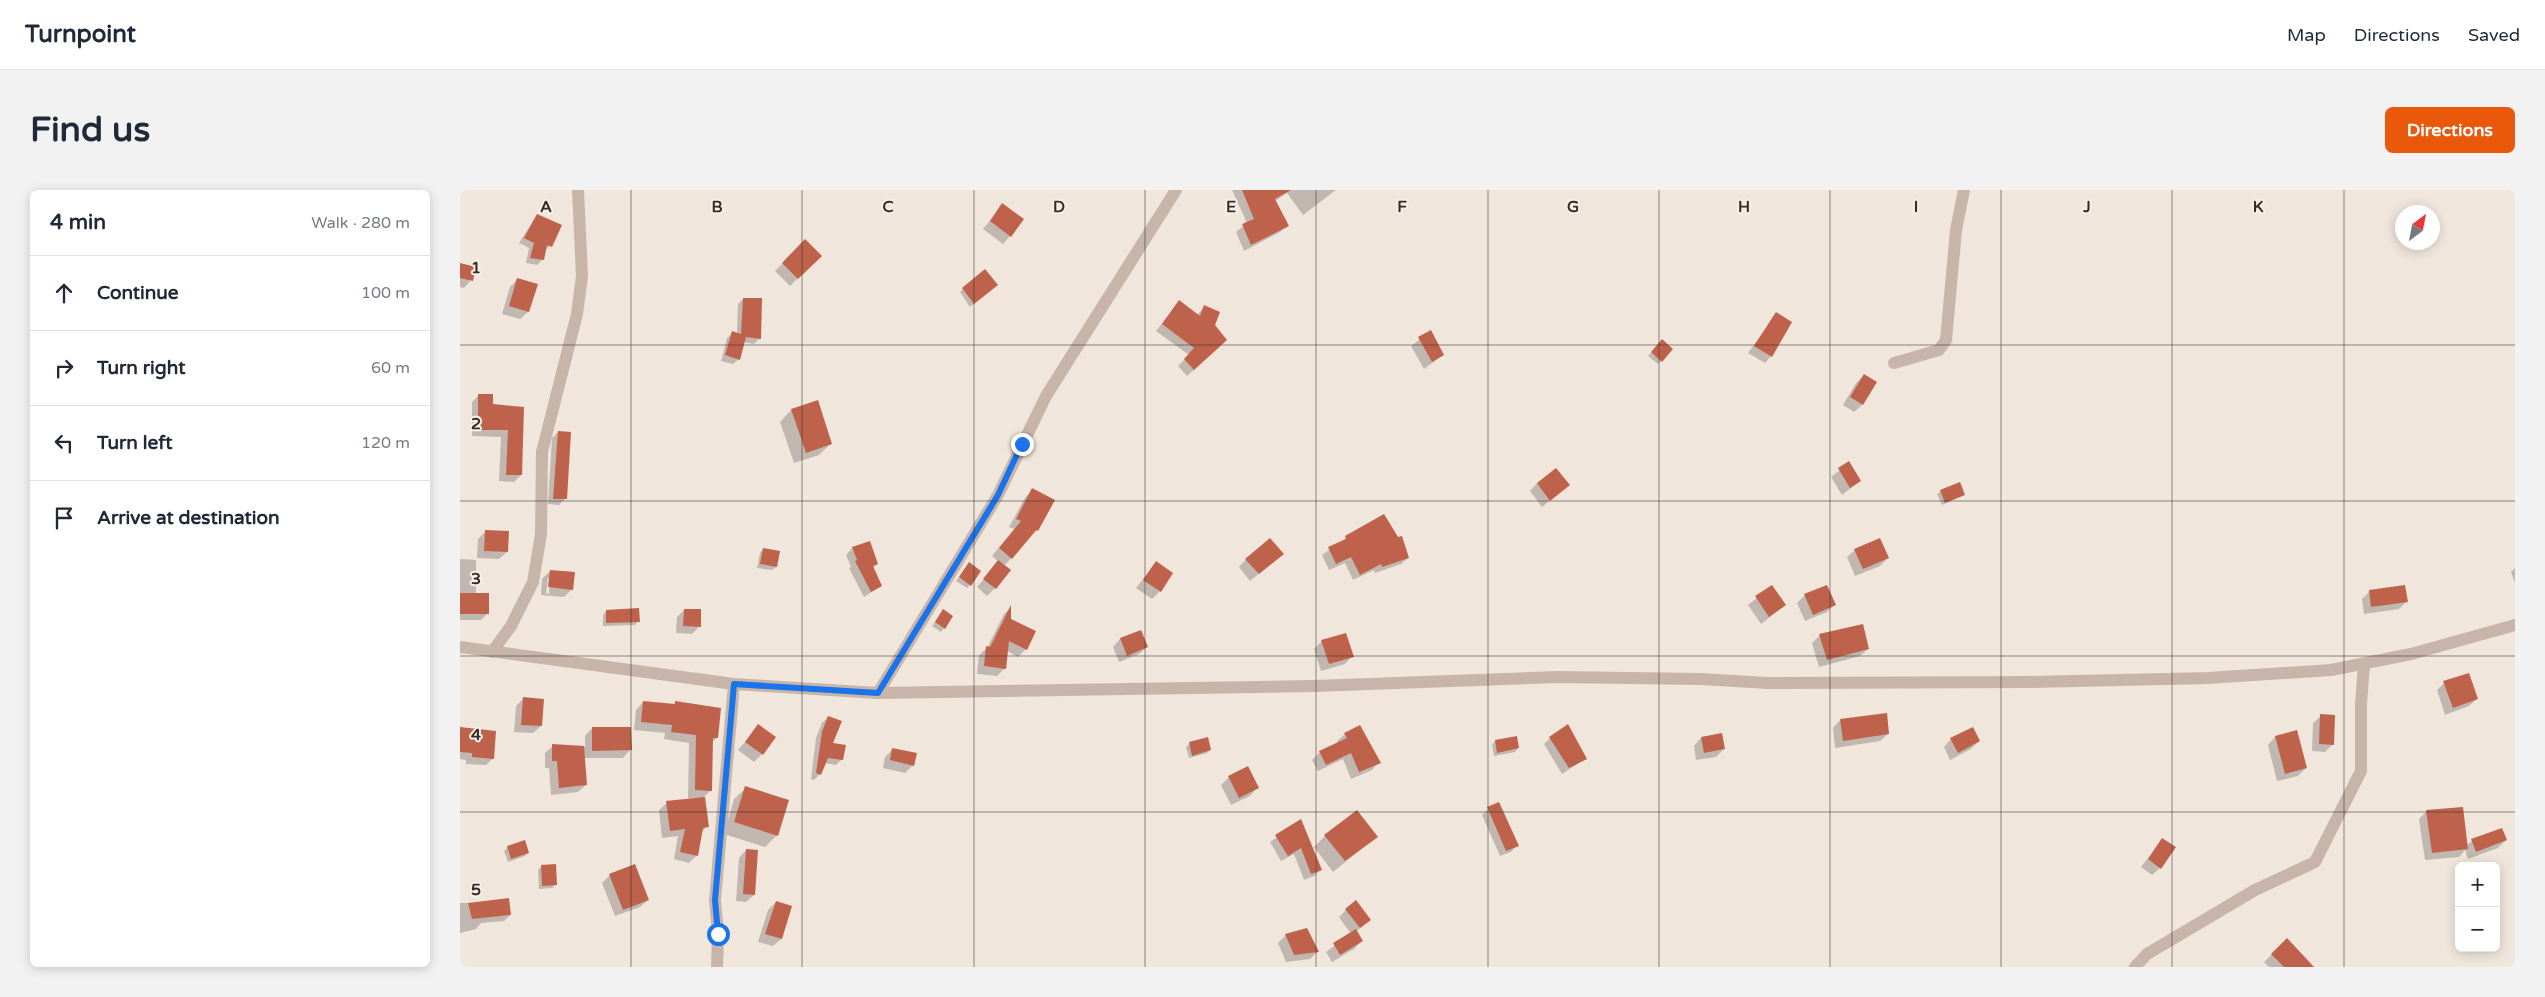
<!DOCTYPE html>
<html lang="en">
<head>
<meta charset="utf-8">
<style>
	:root { --surface:#fff; --page:#f2f2f3; --text:#1f2937; --muted:#747a83; --line:#e0e1e3; --accent:#ea580c }
	body { margin:0; font-family:"Varela Round",sans-serif; background:var(--page); color:var(--text) }
	.controls { position:absolute; right:15px; bottom:15px; display:grid; overflow:hidden; border-radius:8px; box-shadow:0 2px 12px #0003 }
	.controls button { width:45px; height:45px; display:grid; place-items:center; padding:0; border:0; border-bottom:1px solid var(--line); background:var(--surface); color:var(--text); font:25px sans-serif }
	.compass { position:absolute; left:1935px; top:15px; width:45px; height:45px; border-radius:50%; background:var(--surface); box-shadow:0 2px 12px #0003; rotate:32deg }
	.stop { position:absolute; width:15px; height:15px; margin:-11px; border:4px solid #1a73e8; border-radius:50%; background:#fff }
	.stop.end { background:#1a73e8; border-color:#fff; box-shadow:0 1px 5px #0008 }
	.list { margin:0; padding:0; list-style:none }
	h2 { display:flex; justify-content:space-between; align-items:center; height:65px; margin:0; padding:0 20px; font-size:21px }
	h2 small { font-size:16px; font-weight:400; color:var(--muted) }
	.list li { display:grid; grid-template-columns:32px 1fr auto; gap:15px; align-items:center; box-sizing:border-box; height:75px; padding:0 20px; border-top:1px solid var(--line) }
	.list b { display:block; font-size:19px; white-space:nowrap }
	.list em { font-size:16px; font-style:normal; color:var(--muted) }
	.icon { flex:none; width:28px; height:28px; fill:none; stroke:currentColor; stroke-width:2; stroke-linecap:round; stroke-linejoin:round }
	.map { position:relative; flex:none; width:2055px; height:777px; overflow:hidden; border-radius:8px }
	header { display:flex; align-items:center; gap:30px; box-sizing:border-box; height:70px; padding:0 25px; background:var(--surface); border-bottom:1px solid var(--line) }
	header strong { font-size:24px }
	nav { display:flex; gap:28px; margin-inline-start:auto; font-size:18px }
	.intro { display:flex; align-items:center; justify-content:space-between; box-sizing:border-box; height:120px; padding:0 30px }
	h1 { margin:0; font-size:35px }
	.button { padding:12px 22px; border-radius:8px; background:var(--accent); color:#fff; font-size:18px; font-weight:700 }
	main { display:flex; gap:30px; padding:0 30px }
	aside { flex:1; background:var(--surface); border-radius:8px; box-shadow:0 2px 12px #0003 }
	.map>svg:first-child { display:block }
	.shadow { fill:#0003; fill-rule:evenodd }
	.building { fill:#bf624c }
	.lines { fill:none; stroke-linecap:round; stroke-linejoin:round }
	.minor { stroke:#c8b5a9; stroke-width:12 }
	.tertiary { stroke:#c8b5a9; stroke-width:12 }
	.route { stroke:#1a73e8; stroke-width:6 }
	.grid { fill:none; stroke:#352c28; stroke-width:1; stroke-opacity:0.55 }
	.grid-label { font-size:16px; text-anchor:middle; font-weight:bold; fill:#352c28; stroke:#f8f0e8; stroke-width:4; stroke-linejoin:round; paint-order:stroke }
</style>
</head>
<body>
<header>
<strong>Turnpoint</strong>
<nav><a>Map</a><a>Directions</a><a>Saved</a></nav>
</header>
<div class="intro"><h1>Find us</h1><a class="button">Directions</a></div>
<main>
<aside>
<h2>4 min<small>Walk · 280 m</small></h2>
<ul class="list">
<li><svg class="icon" aria-label="ahead" viewBox="0 0 24 24"><path d="M12 20V5M6 11l6-6 6 6"/></svg><div><b>Continue</b></div><em>100 m</em></li>
<li><svg class="icon" aria-label="right" viewBox="0 0 24 24"><path d="M7 20v-9h11M14 6l5 5-5 5"/></svg><div><b>Turn right</b></div><em>60 m</em></li>
<li><svg class="icon" aria-label="left" viewBox="0 0 24 24"><path d="M17 20v-9H6M10 6l-5 5 5 5"/></svg><div><b>Turn left</b></div><em>120 m</em></li>
<li><svg class="icon" aria-label="arrive" viewBox="0 0 24 24"><path d="M6 21V4h12l-3 4 3 4H6"/></svg><div><b>Arrive at destination</b></div></li>
</ul>
</aside>
<div class="map">
<svg width="2055" height="777" viewBox="0 0 2055 777">
	<rect width="100%" height="100%" fill="#f0e6dc"/>
	<path class="shadow" d="M772,0H876L843,25L827,3L815,11L827,35L820,42L784,61L776,42L787,33Z
		M543,15L550,46L543,54L523,39Z
		M77,25L90,56L84,61L82,70L77,75L66,73L69,58L59,53Z
		M345,51L360,66L330,96L315,81Z
		M0,74L11,90L4,98L0,97Z
		M58,89L68,122L60,129L42,124L50,97Z
		M533,98L510,117L500,102L503,99Z
		M283,109L300,148L294,154L283,152L279,169L273,174L261,171L267,148L273,143L277,144L278,114Z
		M719,112L737,125L744,117L754,136L759,157L727,186L718,176L729,165L696,141Z
		M1316,124L1330,132L1311,166L1305,173L1288,163Z
		M970,142L983,165L964,179L951,156Z
		M1202,151L1212,160L1198,174L1188,166Z
		M1404,185L1415,192L1402,215L1394,222L1383,215L1396,193Z
		M19,205L31,216L63,218L61,285L54,292L39,291L41,247L12,246V212Z
		M331,220L371,253L359,265L334,273L320,232Z
		M98,242L105,309L99,315L88,314L92,248Z
		M1389,273L1400,291L1382,305L1371,287Z
		M1077,293L1108,295L1082,317L1070,301Z
		M572,300L577,340L544,376L535,398L527,406L517,397L539,372L532,366L554,339L549,337L565,308Z
		M1481,301L1503,305L1482,315L1477,304Z
		M26,341L47,362L39,369L17,368L18,349Z
		M886,348L948,368L941,374L915,383L914,380L893,390L885,373L869,380L862,365Z
		M409,352L417,374L412,379L421,396L404,407L389,378L391,377L386,365L392,358Z
		M303,359L318,362L316,377L312,380L297,378L300,363Z
		M1395,360L1428,368L1420,376L1395,386L1387,367Z
		M0,369L16,370V404L27,424L21,430H0Z
		M786,369L814,371L790,391L779,377Z
		M696,373L700,401L692,409L676,398Z
		M506,378L510,395L507,398L496,391Z
		M2055,378V393L2051,382Z
		M90,381L112,399L104,407L81,405L82,389ZM88,388H90L89,404L86,403Z
		M1312,396L1325,415L1301,434L1288,415Z
		M1910,401L1946,412L1939,419L1904,424L1902,409Z
		M1345,405L1374,415L1367,422L1345,431L1337,413Z
		M550,418V430L566,459L558,467L547,461L545,478L537,486L517,484L519,465L527,458L544,424Z
		M224,420L240,436L232,444L216,443L217,427Z
		M146,421L178,431L175,435L143,436V425Z
		M483,421L484,438L481,442L472,436Z
		M681,441L687,457L679,464L659,472L653,457L660,449Z
		M1360,445L1408,459L1400,466L1359,477L1352,453Z
		M862,451L892,466L885,474L861,481L854,459Z
		M1984,493L2017,509L2009,516L1985,525L1977,500Z
		M63,509L81,536L73,543L54,542L56,516Z
		M183,512L213,515L215,513L257,548L252,552L251,600L244,607L247,636L241,643L237,665L229,673L214,669L218,646L202,648L199,620L207,613L235,609L228,608L229,553L204,549L205,543L174,540L176,520Z
		M1425,524L1428,544L1420,551L1375,558L1373,538L1380,530Z
		M1861,526L1873,554L1865,562L1852,561L1853,533Z
		M368,527L371,554L382,569L376,575L364,573L360,584L354,590L351,589L356,548L362,533Z
		M299,536L302,564L294,572L278,560Z
		M0,538L33,568L26,575L6,574V570L0,569Z
		M132,538L170,560L163,568H124L126,595L118,602L91,605L89,578H85V563L93,556L125,557V546Z
		M1836,542L1846,578L1838,586L1817,591L1808,555L1815,547Z
		M885,544L919,572L912,580L891,589L883,569L858,581L852,570L860,562L878,553L877,551Z
		M1056,547L1058,558L1055,562L1034,566L1032,555L1035,551Z
		M1090,548L1125,569L1102,584L1084,554Z
		M1241,548L1264,559L1256,567L1236,570L1234,556Z
		M747,549L750,560L747,563L729,568L726,557L729,554Z
		M1491,549L1519,551L1511,559L1490,570L1484,557Z
		M433,559L453,575L445,583L423,578L425,567Z
		M769,587L797,598L790,606L771,615L761,595Z
		M286,598L317,645L305,657L264,644L274,609Z
		M1028,619L1057,655L1051,662L1040,666L1022,625Z
		M1967,621L2006,656L2012,651L2046,650L2038,658L2008,669L2005,660L1999,667L1965,670L1959,629Z
		M841,631L861,680L854,686L844,690L834,664L821,671L810,652Z
		M865,646L916,647L873,682L854,657Z
		M1702,650L1700,678L1692,685L1681,677Z
		M48,657L68,663L65,666L48,672L44,661Z
		M286,660L294,705L286,712L276,711L279,668Z
		M82,676L95,695L92,698L79,699L78,680Z
		M150,685L188,710L180,717L155,726L142,693Z
		M316,712L331,717L321,749L313,756L298,752L308,720Z
		M0,713H12L50,725L44,731L21,733L16,739L0,743Z
		M886,720L909,730L896,742L901,751L894,759L872,772L866,762L891,744L879,727Z
		M826,745L857,762L850,769L826,772L818,753Z
		M1827,750L1853,777H1809L1804,772Z"/>
	<path class="building" d="M782,0H831L815,9L829,36L791,55L782,34L794,29Z
		M542,13L564,29L551,47L530,31Z
		M77,24L102,35L92,57L87,55L84,70L70,68L74,53L64,48Z
		M345,49L362,66L338,89L322,73Z
		M0,73L16,77L13,91L0,88Z
		M525,79L538,95L514,114L502,98Z
		M57,88L78,94L69,122L49,116Z
		M283,108H302L301,149L286,147L280,170L265,165L272,141L281,144Z
		M719,110L740,126L744,115L760,122L755,135L767,150L734,180L724,169L734,158L702,134Z
		M1316,122L1332,132L1312,167L1294,156Z
		M971,140L984,165L972,172L958,147Z
		M1202,149L1213,159L1202,172L1191,162Z
		M1404,184L1417,192L1403,215L1390,207Z
		M18,204H33V214L64,217L62,285H46L48,240H18Z
		M358,210L372,254L346,263L331,219Z
		M98,241L111,242L107,309H93Z
		M1389,271L1401,291L1390,298L1378,278Z
		M1096,278L1110,295L1090,311L1077,293Z
		M1500,292L1505,305L1485,313L1480,300Z
		M572,298L595,310L578,341L576,340L552,369L539,358L561,331L556,329Z
		M924,324L938,347L942,346L949,368L922,377L921,374L900,385L891,367L876,374L868,357L886,349L885,346Z
		M25,340L49,341L48,362L24,361Z
		M810,348L824,364L799,384L785,369Z
		M1420,348L1429,368L1403,379L1394,359Z
		M410,351L418,374L413,376L422,396L411,402L395,371L397,370L392,357Z
		M303,358L320,361L317,377L300,374Z
		M538,370L551,380L536,399L523,389Z
		M696,371L713,383L701,402L683,390Z
		M509,372L521,381L511,396L499,387Z
		M90,380L115,382L113,400L88,397Z
		M1312,395L1326,415L1309,427L1295,406Z
		M1367,395L1376,415L1353,425L1344,404Z
		M1945,395L1948,412L1911,417L1909,400Z
		M0,403H29V424H0Z
		M551,415V429L576,441L567,460L549,451L546,479L524,476L526,456L530,457Z
		M179,418L180,432L146,433V420Z
		M224,419H241V437L223,436Z
		M483,419L493,426L485,439L475,432Z
		M1403,434L1409,459L1367,470L1359,444Z
		M681,440L688,457L667,466L660,448Z
		M886,443L894,467L869,474L861,450Z
		M2009,483L2018,509L1993,518L1983,491Z
		M63,507L84,509L82,536L61,535Z
		M183,511L215,514V511L261,518L258,548H253L252,601L235,600L236,545L211,542L212,535L181,532Z
		M1427,523L1429,544L1383,551L1380,529Z
		M1860,524L1875,525L1874,555L1859,554Z
		M368,526L382,531L373,553L386,555L383,570L368,568L361,585L356,583L362,542Z
		M298,534L316,547L303,565L285,552Z
		M1108,534L1127,569L1109,578L1089,547Z
		M900,535L921,573L899,582L891,563L866,575L859,561L887,548L884,543Z
		M0,537L36,541L34,569L12,567V563L0,562Z
		M132,537H171L172,560L132,561Z
		M1513,537L1520,551L1498,563L1490,548Z
		M1837,540L1847,578L1825,584L1815,546Z
		M1262,543L1265,559L1244,563L1241,547Z
		M1057,546L1059,558L1037,563L1035,550Z
		M748,547L751,560L732,566L729,552Z
		M92,554L124,556L127,595L99,598L97,571H92Z
		M432,558L457,563L454,576L430,570Z
		M788,576L799,598L779,608L768,586Z
		M285,596L329,610L318,646L274,632Z
		M245,607L249,637L243,638L238,666L220,662L225,639L210,641L206,611Z
		M1039,612L1059,656L1046,661L1027,617Z
		M2003,617L2008,659L1972,663L1966,620Z
		M897,620L918,647L885,671L864,645Z
		M841,629L862,680L851,684L841,658L828,666L815,645Z
		M2042,638L2047,650L2016,662L2011,649Z
		M1702,648L1716,657L1701,679L1688,669Z
		M65,650L69,663L51,669L47,656Z
		M286,659L298,660L295,705L283,704Z
		M96,674L97,695L82,696L81,675Z
		M175,674L189,710L163,720L149,684Z
		M49,708L51,725L12,729L8,713Z
		M896,710L911,730L900,738L885,719Z
		M316,711L332,716L322,749L305,744Z
		M847,738L859,762L834,765L825,744Z
		M896,739L903,751L880,765L873,753Z
		M1827,748L1854,777H1824L1811,764Z"/>
	<g class="lines">
		<path class="minor" d="M1434,173L1479,160L1486,150L1496,40L1504,0
			M32,462L51,436L73,392L81,344L82,262L117,124L122,86L118,0
			M418,503L538,305L586,206L716,0
			M257,777L258,744L255,710L274,494
			M1675,777L1687,764L1795,700L1855,672L1901,581V514L1904,475"/>
		<path class="tertiary" d="M0,457L274,494L418,503L854,496L1097,487L1241,489L1308,493L1568,492L1748,488L1871,480L1951,464L2055,435"/>
	</g>
	<g class="lines">
		<path class="route" d="M258,744L255,710L274,494L418,503L538,305L562,254"/>
	</g>
	<path class="grid" d="M171,0V777M342,0V777M514,0V777M685,0V777M856,0V777M1028,0V777M1199,0V777M1370,0V777M1541,0V777M1712,0V777M1884,0V777M0,155H2055M0,311H2055M0,466H2055M0,622H2055"/>
	<g class="grid-label">
		<text x="86" y="22">A</text>
		<text x="257" y="22">B</text>
		<text x="428" y="22">C</text>
		<text x="599" y="22">D</text>
		<text x="771" y="22">E</text>
		<text x="942" y="22">F</text>
		<text x="1113" y="22">G</text>
		<text x="1284" y="22">H</text>
		<text x="1456" y="22">I</text>
		<text x="1627" y="22">J</text>
		<text x="1798" y="22">K</text>
		<text x="16" y="83">1</text>
		<text x="16" y="239">2</text>
		<text x="16" y="394">3</text>
		<text x="16" y="550">4</text>
		<text x="16" y="705">5</text>
	</g>
</svg>
<div class="controls">
<button>+</button>
<button>−</button>
</div>
<svg class="compass" viewBox="-18 -18 36 36"><path d="M0-13l5 13h-10z" fill="#e53935"/><path d="M0 13l5-13h-10z" fill="#747a83"/></svg>
<div class="stop" style="left:258px;top:744px"></div>
<div class="stop end" style="left:562px;top:254px"></div>
</div>
</main>
</body>
</html>
